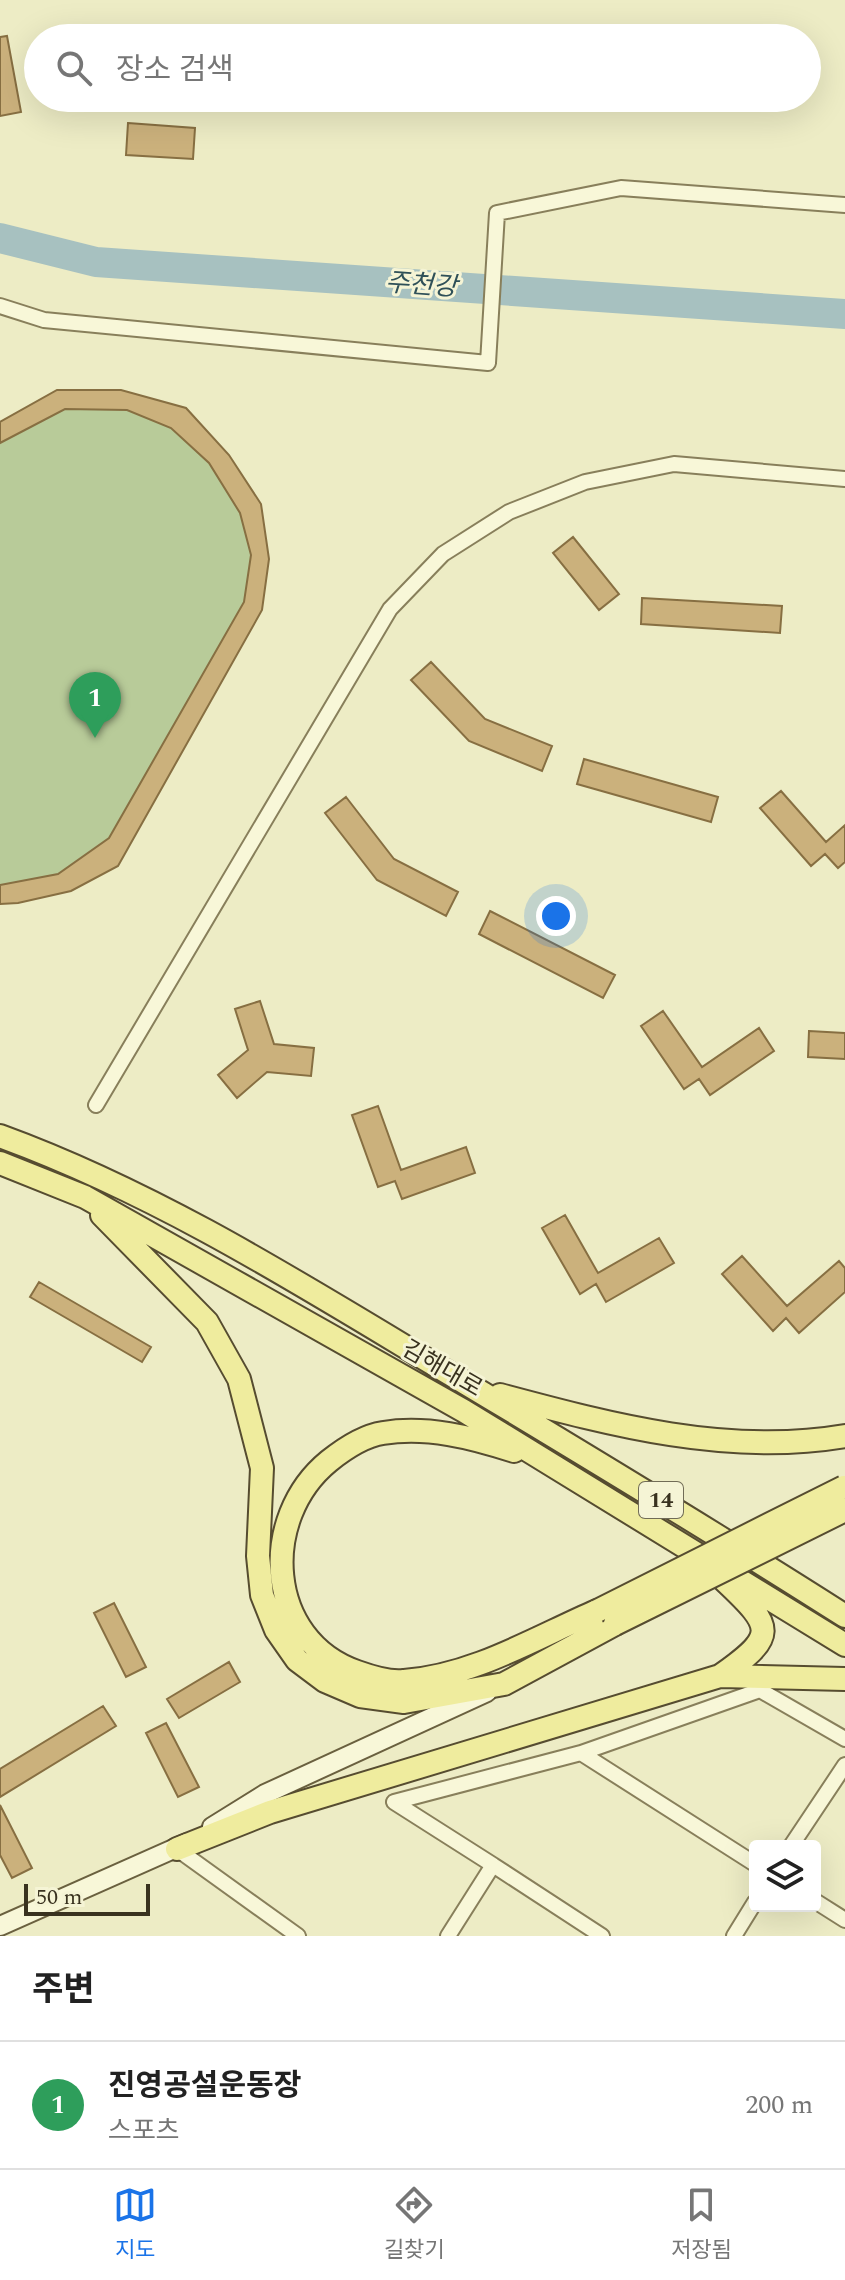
<!DOCTYPE html>
<html lang="ko">
<head>
<meta charset="utf-8">
<style>
	:root { --surface:#fff; --page:#f6f6f6; --text:#222; --muted:#767676; --line:#e0e0e0; --accent:#1a73e8 }
	body { margin:0; font-family:Spectral,"Noto Sans KR",serif; background:var(--page); color:var(--text) }
	.controls { position:absolute; right:24px; bottom:24px; display:grid; overflow:hidden; border-radius:8px; box-shadow:0 8px 32px #0002 }
	.controls button { width:72px; height:72px; display:grid; place-items:center; padding:0; border:0; border-bottom:2px solid var(--line); background:var(--surface); color:var(--text); font:40px sans-serif }
	.scale { position:absolute; left:24px; bottom:20px; width:126px; box-sizing:border-box; padding-left:8px; border:4px solid #39321f; border-top:0; font-size:22px; line-height:28px; white-space:nowrap; color:#39321f; -webkit-text-stroke:6px #f5f4d5; paint-order:stroke }
	.you { position:absolute; left:556px; top:916px; width:28px; height:28px; margin:-20px; border:6px solid #fff; border-radius:50%; background:#1a73e8; box-shadow:0 0 0 12px #1a73e833 }
	.badge { display:grid; place-items:center; width:52px; height:52px; border-radius:50%; background:var(--accent); color:#fff; font-size:26px; font-weight:700 }
	.pin { position:absolute; translate:-50% -66px; filter:drop-shadow(0 2px 4px #0008) }
	.pin::after { content:''; position:absolute; top:42px; width:28px; height:24px; background:inherit; clip-path:polygon(0 0,100% 0,50% 100%) }
	.list { margin:0; padding:0; list-style:none }
	h2 { display:flex; justify-content:space-between; align-items:center; height:104px; margin:0; padding:0 32px; font-size:34px }
	h2 small { font-size:26px; font-weight:400; color:var(--muted) }
	.list li { display:grid; grid-template-columns:52px 1fr auto; gap:24px; align-items:center; box-sizing:border-box; height:128px; padding:0 32px; border-top:2px solid var(--line) }
	.list b { display:block; font-size:30px; white-space:nowrap }
	.list p { margin:0; font-size:26px; white-space:nowrap; color:var(--muted) }
	.list em { font-size:26px; font-style:normal; color:var(--muted) }
	.icon { flex:none; width:44px; height:44px; fill:none; stroke:currentColor; stroke-width:2; stroke-linecap:round; stroke-linejoin:round }
	.map { position:relative; flex:none; width:845px; height:1936px; overflow:hidden }
	.search { position:absolute; background:var(--surface); box-shadow:0 8px 32px #0002; left:24px; right:24px; top:24px; height:88px; display:flex; align-items:center; gap:20px; box-sizing:border-box; padding:0 28px; border-radius:44px; color:var(--muted); font-size:30px }
	.sheet { height:232px; background:var(--surface) }
	nav { display:flex; justify-content:space-around; align-items:center; box-sizing:border-box; height:112px; border-top:2px solid var(--line); background:var(--surface); font-size:22px; color:var(--muted) }
	nav a { display:grid; justify-items:center; gap:4px }
	nav .on { color:var(--accent) }
	.map>svg:first-child { display:block }
	.green { fill:#b8cb99 }
	.lines { fill:none; stroke-linecap:round; stroke-linejoin:round }
	.river { stroke:#a7c1c0; stroke-width:30 }
	.building { fill:#cbb17c; stroke:#876f42; stroke-width:2 }
	.minor-casing { stroke:#887f5b; stroke-width:18 }
	.secondary-casing { stroke:#6a603f; stroke-width:22 }
	.primary-casing { stroke:#564c30; stroke-width:26 }
	.minor { stroke:#f8f7d8; stroke-width:14 }
	.secondary { stroke:#f8f7d8; stroke-width:18 }
	.primary { stroke:#efec9e; stroke-width:22 }
	.primary-bridge-casing { stroke:#564c30; stroke-width:26; stroke-linecap:butt }
	.primary-bridge { stroke:#efec9e; stroke-width:22 }
	.labels { text-anchor:middle; dominant-baseline:central; stroke-width:6; stroke-linejoin:round; paint-order:stroke }
	.shield { fill:#f5f4d5; stroke:#716c56; stroke-width:2 }
	.shield-label { font-size:22px; font-weight:bold; fill:#39321f }
	.street-label { font-size:24px; fill:#39321f; stroke:#f5f4d5 }
	.water-label { font-size:26px; font-style:italic; fill:#2f5058; stroke:#f5f4d5 }
</style>
</head>
<body>
<div class="map">
<svg width="845" height="1936" viewBox="0 0 845 1936">
	<rect width="100%" height="100%" fill="#edecc5"/>
	<path class="green" d="M57,390H121L186,408L229,455L261,504L269,559L262,610L118,866L71,891L18,903L0,904V422Z"/>
	<g class="lines">
		<path class="river" d="M0,238L96,262L845,314"/>
	</g>
	<path class="building" d="M7,36L21,112L0,116V37Z
		M128,123L195,128L193,159L126,155Z
		M57,390H121L186,408L229,455L261,504L269,559L262,610L118,866L71,891L18,903L0,904V885L58,874L109,838L244,602L251,555L240,513L209,463L171,428L127,410L65,409L0,443V422Z
		M573,537L619,594L599,610L553,553Z
		M642,598L782,606L780,633L641,624Z
		M431,662L485,719L552,746L542,771L469,741L411,680Z
		M584,759L718,797L711,822L577,784Z
		M781,791L826,842L845,825V862L838,868L825,854L811,866L760,808Z
		M346,797L394,859L458,892L446,916L377,880L325,813Z
		M490,911L615,975L603,998L479,934Z
		M260,1001L274,1044L314,1048L311,1076L267,1072L237,1098L218,1075L248,1050L235,1009Z
		M663,1011L702,1067L759,1028L774,1051L710,1095L699,1079L684,1089L641,1026Z
		M809,1031L845,1033V1059L808,1057Z
		M378,1106L401,1170L466,1147L475,1173L402,1199L395,1181L378,1187L352,1115Z
		M565,1215L598,1273L659,1238L674,1263L606,1302L596,1284L580,1294L542,1228Z
		M742,1256L787,1306L839,1261L845,1268V1292L799,1333L786,1318L773,1331L722,1274Z
		M39,1282L151,1347L142,1362L30,1297Z
		M114,1603L146,1667L126,1677L94,1613Z
		M229,1662L240,1682L179,1718L167,1699Z
		M103,1706L116,1726L0,1797V1769Z
		M166,1723L199,1787L178,1797L146,1733Z
		M0,1805L32,1868L12,1878L0,1855Z"/>
	<g class="lines">
		<defs>
			<path id="minor" d="M0,306L44,320L488,363L497,213L621,188L845,205
				M96,1105L390,609L443,554L509,512L585,482L674,464L845,479
				M791,1846L845,1765
				M177,1849L298,1936
				M755,1864L581,1753L760,1690L845,1739
				M493,1865L602,1936
				M815,1901L845,1920
				M448,1936L493,1865L394,1802L581,1753
				M734,1936L755,1902"/>
			<path id="secondary" d="M212,1827L265,1794L487,1692
				M0,1926L187,1843"/>
			<path id="primary" d="M0,1136C148,1190 283,1273 417,1354C561,1440 704,1526 845,1616
				M0,1163L85,1197L464,1411L845,1645
				M102,1215L207,1322L239,1379L262,1468L258,1556L262,1595L276,1630L297,1660L325,1681L360,1696L404,1702L504,1684L615,1624
				M500,1395C612,1425 728,1456 845,1436
				M514,1451C471,1437 427,1426 383,1433C363,1436 344,1449 329,1461C259,1518 265,1640 357,1672C371,1677 389,1683 404,1681C473,1676 535,1638 597,1611
				M720,1676C777,1636 775,1628 725,1581
				M177,1849L270,1812L720,1676L845,1679"/>
		</defs>
		<use href="#minor" class="minor-casing"/>
		<use href="#secondary" class="secondary-casing"/>
		<use href="#primary" class="primary-casing"/>
		<use href="#minor" class="minor"/>
		<use href="#secondary" class="secondary"/>
		<use href="#primary" class="primary"/>
		<defs>
			<path id="primary-bridge" d="M597,1611L844,1487
				M615,1624L845,1510"/>
		</defs>
		<use href="#primary-bridge" class="primary-bridge-casing"/>
		<use href="#primary-bridge" class="primary-bridge"/>
	</g>
	<g class="labels">
		<rect class="shield" x="639" y="1482" width="44" height="36" rx="6"/>
		<g class="shield-label">
			<text x="661" y="1500">14</text>
		</g>
		<g class="street-label">
			<text transform="translate(442 1369) rotate(30)">김해대로</text>
		</g>
		<g class="water-label">
			<text transform="translate(421 285) rotate(4)">주천강</text>
		</g>
	</g>
</svg>
<div class="controls">
<button><svg class="icon" aria-label="layers" viewBox="0 0 24 24"><path d="M12 4l9 5-9 5-9-5zM3 14l9 5 9-5"/></svg></button>
</div>
<div class="scale">50 m</div>
<div class="you"></div>
<div class="pin badge" style="left:95px;top:738px;background:#2e9e5b">1</div>
<div class="search"><svg class="icon" aria-label="search" viewBox="0 0 24 24"><circle cx="10" cy="10" r="6"/><path d="M15 15l6 6"/></svg>장소 검색</div>
</div>
<section class="sheet">
<h2>주변<small></small></h2>
<ul class="list">
<li><span class="badge" style="background:#2e9e5b">1</span><div><b>진영공설운동장</b><p>스포츠</p></div><em>200 m</em></li>
</ul>
</section>
<nav>
<a class="on"><svg class="icon" aria-label="map" viewBox="0 0 24 24"><path d="M3 6l6-2 6 2 6-2v14l-6 2-6-2-6 2zM9 4v14M15 6v14"/></svg>지도</a>
<a><svg class="icon" aria-label="directions" viewBox="0 0 24 24"><path d="M12 3l9 9-9 9-9-9zM9 14v-3h6M13 9l2 2-2 2"/></svg>길찾기</a>
<a><svg class="icon" aria-label="saved" viewBox="0 0 24 24"><path d="M7 4h10v16l-5-4-5 4z"/></svg>저장됨</a>
</nav>
</body>
</html>
